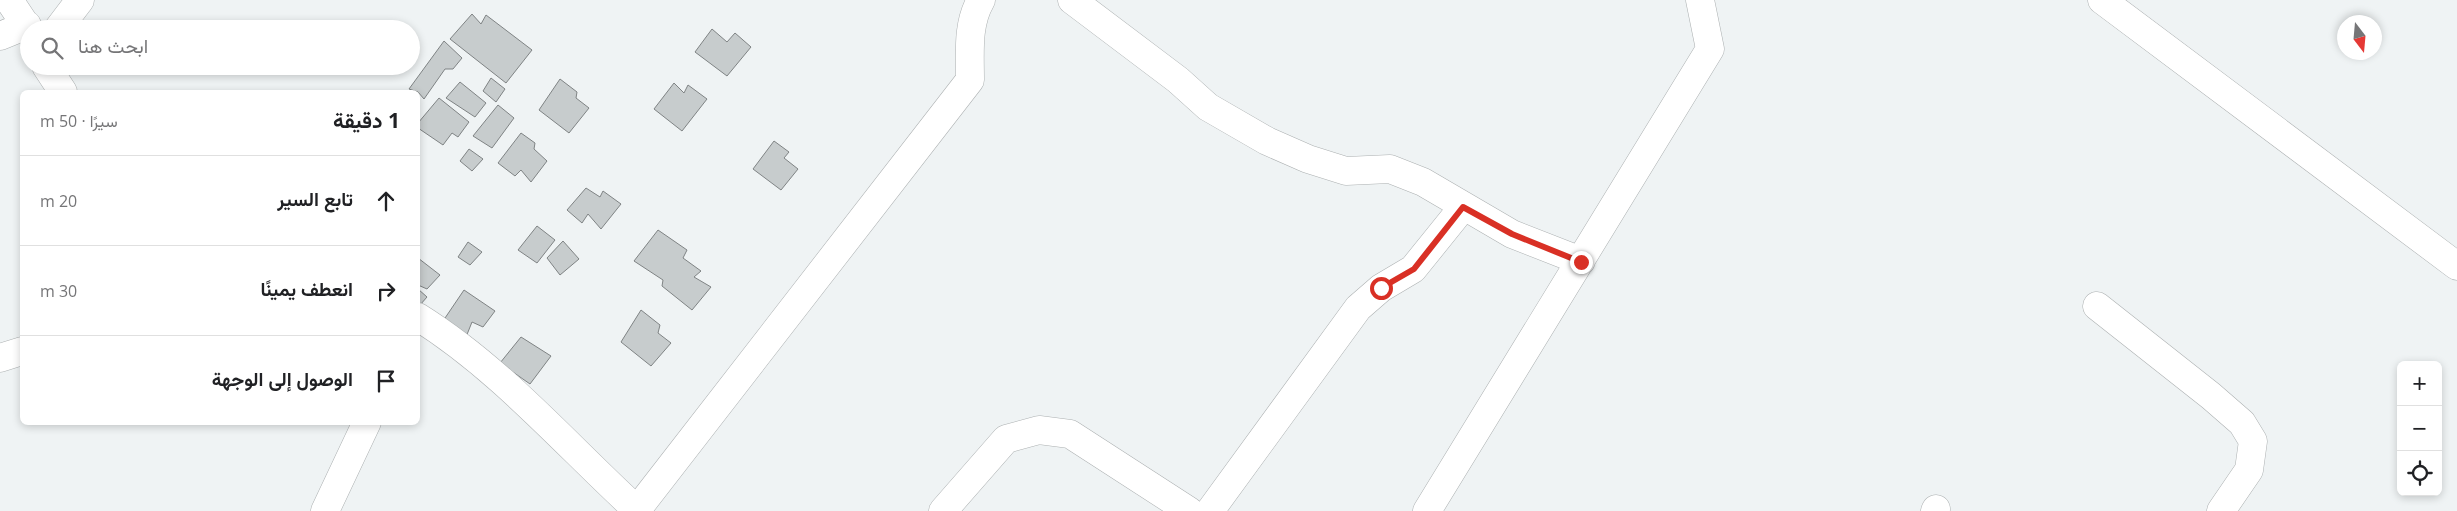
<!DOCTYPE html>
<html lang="ar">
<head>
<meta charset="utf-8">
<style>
	:root { --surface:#fff; --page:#f2f2f2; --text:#202124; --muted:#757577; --line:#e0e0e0 }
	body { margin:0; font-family:"Open Sans",Vazirmatn,sans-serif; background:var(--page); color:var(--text); direction:rtl }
	.controls { position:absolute; right:15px; bottom:15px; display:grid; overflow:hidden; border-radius:8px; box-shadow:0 2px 8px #0003 }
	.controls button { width:45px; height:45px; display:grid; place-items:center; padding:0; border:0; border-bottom:1px solid var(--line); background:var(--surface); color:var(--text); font:25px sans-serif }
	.compass { position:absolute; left:2337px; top:15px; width:45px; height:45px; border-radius:50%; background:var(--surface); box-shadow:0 2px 8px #0003; rotate:164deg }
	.stop { position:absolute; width:15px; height:15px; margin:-11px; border:4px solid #d93025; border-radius:50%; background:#fff }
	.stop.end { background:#d93025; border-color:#fff; box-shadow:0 1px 5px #0008 }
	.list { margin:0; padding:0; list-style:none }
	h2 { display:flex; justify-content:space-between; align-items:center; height:65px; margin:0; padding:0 20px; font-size:21px }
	h2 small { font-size:16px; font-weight:400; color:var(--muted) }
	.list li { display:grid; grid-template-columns:32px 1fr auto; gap:15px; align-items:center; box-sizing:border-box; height:90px; padding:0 20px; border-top:1px solid var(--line) }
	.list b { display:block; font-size:19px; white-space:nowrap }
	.list em { font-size:16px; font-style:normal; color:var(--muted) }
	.icon { flex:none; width:28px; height:28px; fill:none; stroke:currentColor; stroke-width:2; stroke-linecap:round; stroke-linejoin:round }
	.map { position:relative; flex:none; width:2457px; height:511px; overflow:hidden; direction:ltr }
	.search { position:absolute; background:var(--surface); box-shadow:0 2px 8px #0003; left:20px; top:20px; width:400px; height:55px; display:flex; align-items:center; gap:12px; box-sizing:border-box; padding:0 18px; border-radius:28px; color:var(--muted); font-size:19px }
	.panel { position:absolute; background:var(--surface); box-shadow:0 2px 8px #0003; left:20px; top:90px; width:400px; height:335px; border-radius:8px; direction:rtl }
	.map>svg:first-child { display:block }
	.building { fill:#c7cccd; stroke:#7f8384 }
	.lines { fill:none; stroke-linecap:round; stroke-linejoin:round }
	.minor-casing { stroke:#acb0b1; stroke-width:29 }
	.minor { stroke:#fff; stroke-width:28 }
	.route { stroke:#d93025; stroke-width:6 }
</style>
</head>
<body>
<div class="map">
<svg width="2457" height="511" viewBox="0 0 2457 511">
	<rect width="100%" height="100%" fill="#eff3f4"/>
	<path class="building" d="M472,14L481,24L486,15L532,50L506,83L450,39Z
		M712,29L727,42L735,33L751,47L727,76L695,52Z
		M444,41L462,58L453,69H445L424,99L418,92L409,89Z
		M491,78L505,89L496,102L483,91Z
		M560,79L577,92L576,98L589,108L569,133L539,110Z
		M460,82L486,103L475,117L446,98Z
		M674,83L684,93L688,85L707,99L682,131L654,109Z
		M439,98L469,122L458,137L452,133L443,145L418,128V123Z
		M498,105L514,118L492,148L473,136Z
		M521,133L535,143L534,149L547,161L531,182L521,170L515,176L498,163Z
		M774,141L789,152L784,158L798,169L781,190L753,169Z
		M469,149L483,159L472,171L460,161Z
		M586,188L600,197L603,191L621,204L601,229L588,214L582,223L567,210Z
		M537,226L555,240L537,263L518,250Z
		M658,230L687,250L683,258L701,271L694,277L711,287L692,310L662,286L663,280L634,261Z
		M563,241L579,259L560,275L547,258Z
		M468,242L482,252L470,265L458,257Z
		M418,258L440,275L427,289L418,285Z
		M418,289L427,297L420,305L418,303Z
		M464,290L495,311L483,327L472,322L466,337L443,321Z
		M641,310L660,325L658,333L671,343L651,366L621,342Z
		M521,337L551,356L530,384L500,363Z"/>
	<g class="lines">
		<defs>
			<path id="minor" d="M9,0L29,30
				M1072,0L1178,80L1208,107L1267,141L1308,159L1346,171L1390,169L1423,182L1512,234L1581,261
				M2102,0L2457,266
				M58,29L80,0
				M0,36L27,25
				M46,66L63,92
				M2097,306L2211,396L2242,423L2253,441L2249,470L2221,511
				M418,317C501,369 566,445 638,511
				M0,358L22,351
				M325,511L367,422
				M636,511L970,80C970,52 967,24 981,0
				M943,511L1006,439L1039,430L1070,434L1189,511
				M1210,511L1358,308L1381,288L1413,269L1463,207
				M1427,511L1710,49L1700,0
				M1935,511L1936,509"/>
		</defs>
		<use href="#minor" class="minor-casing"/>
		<use href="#minor" class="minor"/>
	</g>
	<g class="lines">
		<path class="route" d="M1381,288L1414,269L1463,207L1512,234L1581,262"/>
	</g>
</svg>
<div class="controls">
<button>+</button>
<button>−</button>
<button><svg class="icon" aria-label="locate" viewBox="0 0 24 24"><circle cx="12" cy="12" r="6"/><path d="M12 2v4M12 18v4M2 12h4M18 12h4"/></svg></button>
</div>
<svg class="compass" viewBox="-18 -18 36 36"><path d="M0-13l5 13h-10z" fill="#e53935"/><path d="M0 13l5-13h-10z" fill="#757577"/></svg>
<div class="stop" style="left:1381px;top:288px"></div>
<div class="stop end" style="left:1581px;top:262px"></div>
<div class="search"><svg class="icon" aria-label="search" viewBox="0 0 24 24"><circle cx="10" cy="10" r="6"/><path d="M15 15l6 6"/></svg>ابحث هنا</div>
<section class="panel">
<h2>1 دقيقة<small>سيرًا · 50 m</small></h2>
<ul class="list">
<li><svg class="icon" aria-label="ahead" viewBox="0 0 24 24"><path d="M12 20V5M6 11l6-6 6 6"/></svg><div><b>تابع السير</b></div><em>20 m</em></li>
<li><svg class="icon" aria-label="right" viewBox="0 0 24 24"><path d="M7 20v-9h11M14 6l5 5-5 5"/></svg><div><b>انعطف يمينًا</b></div><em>30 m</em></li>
<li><svg class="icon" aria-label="arrive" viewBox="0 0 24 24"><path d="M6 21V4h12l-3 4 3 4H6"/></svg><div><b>الوصول إلى الوجهة</b></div></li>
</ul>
</section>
</div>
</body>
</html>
